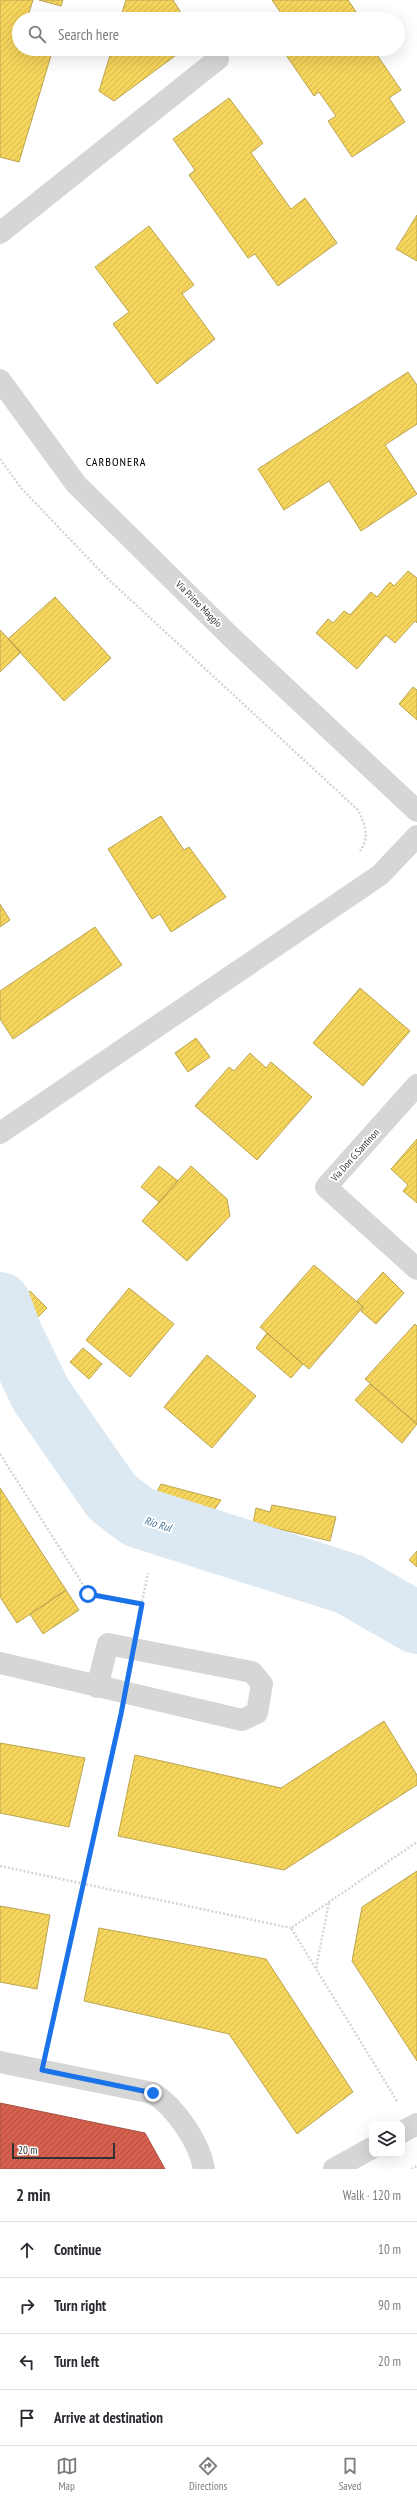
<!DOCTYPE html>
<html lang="en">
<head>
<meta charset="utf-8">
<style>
	:root { --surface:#fff; --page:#f7f7f7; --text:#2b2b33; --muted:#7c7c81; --line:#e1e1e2; --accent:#7a7a7a }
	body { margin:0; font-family:"PT Sans Narrow",sans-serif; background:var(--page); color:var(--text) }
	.controls { position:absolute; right:12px; bottom:12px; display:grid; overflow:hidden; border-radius:8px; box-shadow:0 4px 16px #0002 }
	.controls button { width:36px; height:36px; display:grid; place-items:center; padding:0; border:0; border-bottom:1px solid var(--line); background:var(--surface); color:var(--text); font:20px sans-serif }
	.scale { position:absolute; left:12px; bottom:10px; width:103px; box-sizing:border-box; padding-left:4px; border:2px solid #323232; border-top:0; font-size:11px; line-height:14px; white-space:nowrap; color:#323232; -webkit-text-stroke:3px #fff; paint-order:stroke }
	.stop { position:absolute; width:12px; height:12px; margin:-9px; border:3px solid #1a73e8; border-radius:50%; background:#fff }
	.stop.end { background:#1a73e8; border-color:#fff; box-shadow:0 1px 4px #0008 }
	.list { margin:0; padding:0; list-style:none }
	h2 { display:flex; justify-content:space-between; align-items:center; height:52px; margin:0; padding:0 16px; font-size:17px }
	h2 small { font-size:13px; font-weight:400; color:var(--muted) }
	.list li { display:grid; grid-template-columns:26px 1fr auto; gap:12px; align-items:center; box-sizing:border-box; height:56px; padding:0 16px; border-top:1px solid var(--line) }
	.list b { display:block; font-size:15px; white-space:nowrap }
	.list em { font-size:13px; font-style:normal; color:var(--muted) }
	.icon { flex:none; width:22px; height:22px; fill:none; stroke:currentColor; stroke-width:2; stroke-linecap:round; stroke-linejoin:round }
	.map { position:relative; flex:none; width:417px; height:2169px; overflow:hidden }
	.search { position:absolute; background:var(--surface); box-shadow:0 4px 16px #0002; left:12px; right:12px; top:12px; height:44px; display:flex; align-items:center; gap:10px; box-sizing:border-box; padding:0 14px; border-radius:22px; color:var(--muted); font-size:15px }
	.sheet { height:276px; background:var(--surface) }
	nav { display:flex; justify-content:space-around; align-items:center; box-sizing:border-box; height:56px; border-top:1px solid var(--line); background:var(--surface); font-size:11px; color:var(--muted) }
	nav a { display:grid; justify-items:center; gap:2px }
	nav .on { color:var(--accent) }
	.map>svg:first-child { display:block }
	.homes { fill:url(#homes-hatch); stroke:#bba44f }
	.shops { fill:url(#shops-hatch); stroke:#a55245 }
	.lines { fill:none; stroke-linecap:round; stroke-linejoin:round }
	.river { stroke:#dde9f2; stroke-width:62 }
	.path { stroke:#d5d5d5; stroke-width:2.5; stroke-dasharray:2 2; stroke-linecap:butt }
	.minor { stroke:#d6d6d6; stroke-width:22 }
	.route { stroke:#1a73e8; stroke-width:5 }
	.labels { text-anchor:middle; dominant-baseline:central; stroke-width:4; stroke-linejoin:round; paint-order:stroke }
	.street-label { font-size:10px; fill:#323232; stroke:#fff }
	.water-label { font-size:11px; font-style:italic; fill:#406d94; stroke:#fff }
	.quarter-label { font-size:12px; letter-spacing:1px; fill:#000; stroke:#fff }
</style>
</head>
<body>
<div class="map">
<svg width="417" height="2169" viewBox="0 0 417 2169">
	<defs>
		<pattern id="homes-hatch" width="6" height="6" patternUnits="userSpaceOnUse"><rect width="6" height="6" fill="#f6d55c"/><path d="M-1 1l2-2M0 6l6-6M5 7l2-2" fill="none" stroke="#d3b750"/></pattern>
		<pattern id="shops-hatch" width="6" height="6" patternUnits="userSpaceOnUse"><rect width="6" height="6" fill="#d6604d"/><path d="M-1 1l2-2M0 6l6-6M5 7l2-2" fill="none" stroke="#ae5041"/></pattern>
	</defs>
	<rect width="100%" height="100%" fill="#fff"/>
	<path class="homes" d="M0,0H33L27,19H19V49H53L19,162L0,157Z
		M39,0H63L61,6Z
		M126,0H173L185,19H120Z
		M272,0H348L361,19H285Z
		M112,49H182L183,50L114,101L99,91Z
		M289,49H373L401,90L389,98L405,122L352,157L328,121L336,116L319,92L314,96L284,52Z
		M229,98L263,143L251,153L291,209L305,198L337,243L278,286L255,254L248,258L189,175L195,170L173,139Z
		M417,215V261L396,249Z
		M149,226L194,285L182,294L215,339L157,384L113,324L129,312L95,267Z
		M408,372L417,385V424L385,445L417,494L361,531L329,481L284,510L258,469Z
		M408,571L417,578V623L415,621L395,643L386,635L357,669L316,633L328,619L333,623L344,611L350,615L371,592L377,597L390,582L394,586Z
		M55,597L111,658L64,701L8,639Z
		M0,630L21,652L0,672Z
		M413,687L417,690V720L399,704Z
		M161,816L184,850L189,847L226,897L171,932L160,914L152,919L108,849Z
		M0,904L10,920L0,927Z
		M95,927L122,965L13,1039L0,1019V991Z
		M360,988L410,1031L363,1086L313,1043Z
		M196,1038L210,1057L188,1072L175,1053Z
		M250,1053L266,1068L271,1062L312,1097L257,1160L195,1106L229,1067L234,1071Z
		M417,1139V1203L403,1191L408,1185L391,1169Z
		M159,1166L178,1181L159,1202L141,1187Z
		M191,1166L227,1199L230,1216L187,1261L142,1221Z
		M314,1265L363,1307L309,1369L260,1327Z
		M383,1272L404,1293L376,1324L361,1311L363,1307L357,1301Z
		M129,1288L174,1324L130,1377L86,1340Z
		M30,1291L47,1308L35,1320L18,1302Z
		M415,1324L417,1326V1424L365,1379Z
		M267,1333L303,1364L291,1378L256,1348Z
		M83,1348L102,1364L89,1379L70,1362Z
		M207,1355L256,1396L212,1448L164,1407Z
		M370,1384L417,1424L402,1443L355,1400Z
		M161,1484L221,1500L210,1516L152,1501Z
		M0,1488L66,1590L17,1623L0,1597Z
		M272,1505L336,1517L330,1541L253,1523L256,1508L270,1512Z
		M417,1551V1567L409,1560Z
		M66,1590L79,1610L43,1634L30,1614Z
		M384,1721L417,1775V1785L284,1870L118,1836L135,1755L281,1788Z
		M0,1743L85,1758L69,1827L0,1813Z
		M417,1871V2061L352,1961L362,1907Z
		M0,1906L50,1915L37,1989L0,1982Z
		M99,1928L266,1959L353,2092L297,2134L229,2034L84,2001Z"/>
	<path class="shops" d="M0,2103L145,2133L165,2169H0Z"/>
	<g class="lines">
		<path class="river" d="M0,1303L10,1331L41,1395L112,1497L138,1517L349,1584L417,1623"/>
		<path class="path" d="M0,459L22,489L108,579L358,810C365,824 370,837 360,851
			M0,1454L89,1594L142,1605
			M138,1621L148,1573
			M0,1866L291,1928
			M316,1968L329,1902
			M48,2042L119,1720
			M397,2101L291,1928L417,1842
			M411,2169L417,2166"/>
		<path class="minor" d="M0,233L218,59
			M0,380L76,484L230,636L417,811
			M417,1085L326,1187L417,1269
			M0,1133L380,875L417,836
			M0,1663L242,1720L257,1713L262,1684L252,1672L108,1644L97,1687
			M0,2062L153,2093C175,2107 200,2143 204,2169
			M402,2132L417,2124
			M334,2169L372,2148"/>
	</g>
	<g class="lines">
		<path class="route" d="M88,1594L142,1604L121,1714L42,2070L153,2093"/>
	</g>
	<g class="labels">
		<g class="street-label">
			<text transform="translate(199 604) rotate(45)">Via Primo Maggio</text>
			<text transform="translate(355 1155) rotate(-48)">Via Don G.Santinon</text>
		</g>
		<g class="water-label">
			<text transform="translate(158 1524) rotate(17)">Rio Rul</text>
		</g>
		<g class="quarter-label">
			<text x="116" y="461">CARBONERA</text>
		</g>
	</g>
</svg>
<div class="controls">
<button><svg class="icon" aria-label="layers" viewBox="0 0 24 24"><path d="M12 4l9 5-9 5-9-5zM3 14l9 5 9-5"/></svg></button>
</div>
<div class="scale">20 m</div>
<div class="stop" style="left:88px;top:1594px"></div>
<div class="stop end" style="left:153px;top:2093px"></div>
<div class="search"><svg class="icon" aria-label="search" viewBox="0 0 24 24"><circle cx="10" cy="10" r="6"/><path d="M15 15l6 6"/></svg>Search here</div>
</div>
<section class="sheet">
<h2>2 min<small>Walk · 120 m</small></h2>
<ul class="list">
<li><svg class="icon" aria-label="ahead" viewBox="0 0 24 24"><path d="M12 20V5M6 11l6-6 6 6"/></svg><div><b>Continue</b></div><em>10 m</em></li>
<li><svg class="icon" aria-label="right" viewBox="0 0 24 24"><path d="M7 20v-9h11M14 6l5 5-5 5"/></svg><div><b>Turn right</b></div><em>90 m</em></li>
<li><svg class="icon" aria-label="left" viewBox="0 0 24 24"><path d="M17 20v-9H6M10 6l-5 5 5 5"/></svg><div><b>Turn left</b></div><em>20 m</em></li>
<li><svg class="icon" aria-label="arrive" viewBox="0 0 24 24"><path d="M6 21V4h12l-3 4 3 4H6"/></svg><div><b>Arrive at destination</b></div></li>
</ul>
</section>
<nav>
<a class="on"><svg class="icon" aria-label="map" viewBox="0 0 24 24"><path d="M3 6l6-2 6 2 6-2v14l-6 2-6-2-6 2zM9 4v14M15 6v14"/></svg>Map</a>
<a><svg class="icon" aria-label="directions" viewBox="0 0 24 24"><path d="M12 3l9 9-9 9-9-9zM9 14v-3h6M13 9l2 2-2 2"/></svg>Directions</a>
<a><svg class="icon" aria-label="saved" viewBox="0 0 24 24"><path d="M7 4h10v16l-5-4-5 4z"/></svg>Saved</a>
</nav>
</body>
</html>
